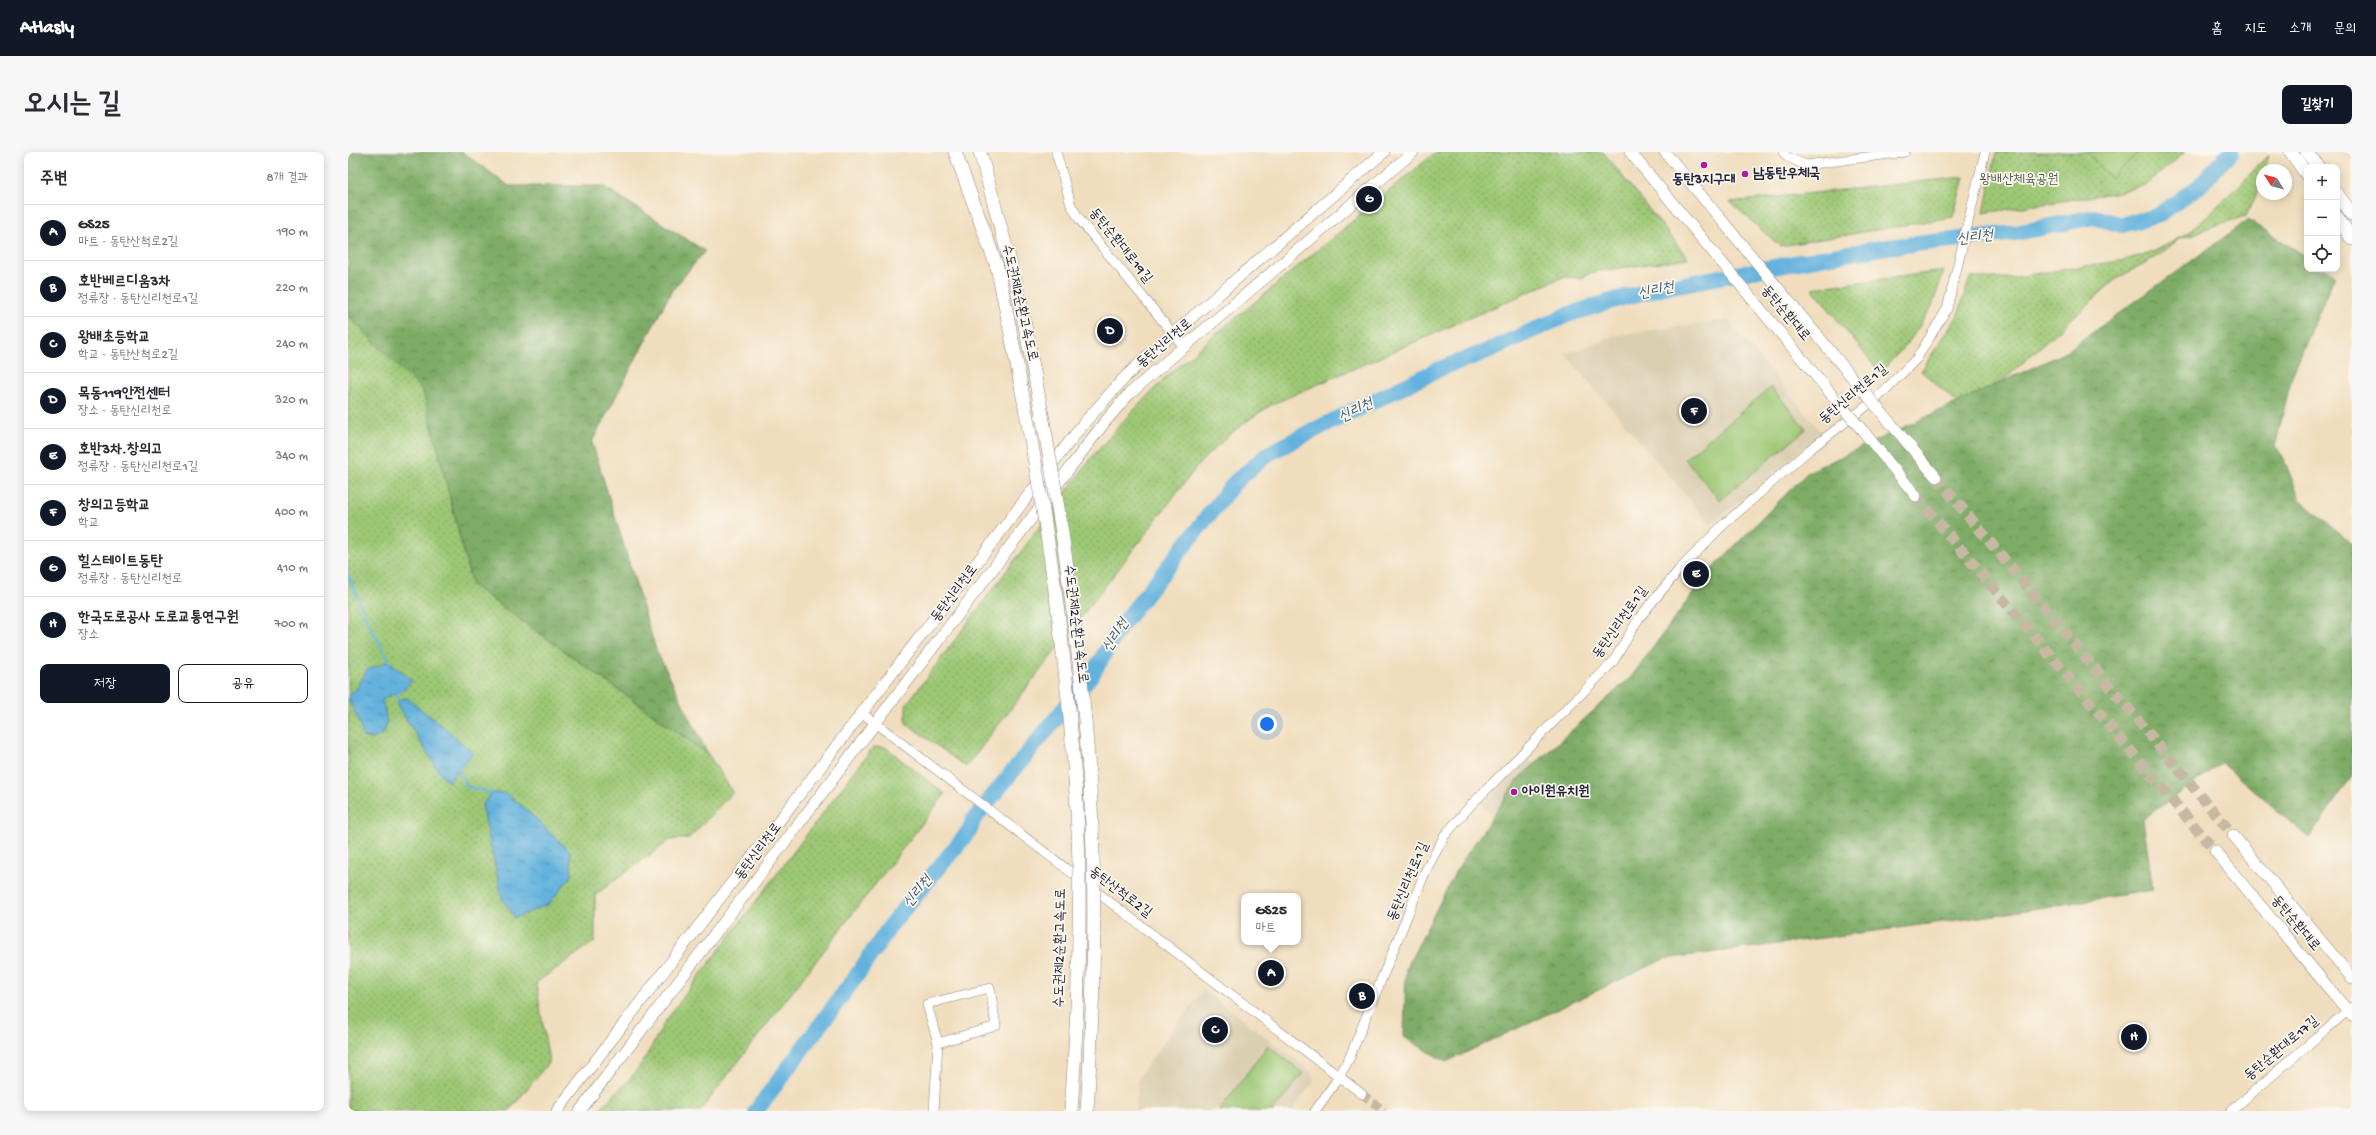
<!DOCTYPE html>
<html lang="ko">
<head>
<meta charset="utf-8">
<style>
	:root { --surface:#fff; --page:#f7f7f7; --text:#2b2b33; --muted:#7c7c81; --line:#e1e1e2; --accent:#111827 }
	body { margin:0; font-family:"Gochi Hand","Poor Story",sans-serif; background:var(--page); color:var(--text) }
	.controls { position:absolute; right:12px; top:12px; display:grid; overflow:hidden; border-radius:8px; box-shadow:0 2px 10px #0003 }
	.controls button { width:36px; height:36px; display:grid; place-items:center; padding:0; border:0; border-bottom:1px solid var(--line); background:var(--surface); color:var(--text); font:20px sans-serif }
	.compass { position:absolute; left:1908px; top:12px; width:36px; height:36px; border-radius:50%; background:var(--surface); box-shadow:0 2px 10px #0003; rotate:307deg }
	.you { position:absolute; left:919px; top:572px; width:14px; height:14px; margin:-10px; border:3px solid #fff; border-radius:50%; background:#1a73e8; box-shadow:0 0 0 6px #1a73e833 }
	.badge { display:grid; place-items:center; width:26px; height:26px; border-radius:50%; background:var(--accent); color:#fff; font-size:13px; font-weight:700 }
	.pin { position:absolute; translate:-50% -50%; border:2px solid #fff; box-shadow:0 1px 4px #0006 }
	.popup { position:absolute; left:893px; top:741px; width:60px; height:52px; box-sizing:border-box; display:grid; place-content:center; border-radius:8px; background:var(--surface); filter:drop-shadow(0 1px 3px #0005); font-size:13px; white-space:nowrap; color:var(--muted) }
	.popup b { font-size:15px; color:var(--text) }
	.popup::after { content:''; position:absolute; left:50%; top:100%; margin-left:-8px; border:8px solid transparent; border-top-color:var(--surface) }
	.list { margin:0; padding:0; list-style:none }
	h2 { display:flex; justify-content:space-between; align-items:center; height:52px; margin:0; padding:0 16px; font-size:17px }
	h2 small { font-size:13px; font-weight:400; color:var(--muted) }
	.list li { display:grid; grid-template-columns:26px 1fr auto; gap:12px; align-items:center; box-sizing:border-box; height:56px; padding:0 16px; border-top:1px solid var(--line) }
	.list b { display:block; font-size:15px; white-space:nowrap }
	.list p { margin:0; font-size:13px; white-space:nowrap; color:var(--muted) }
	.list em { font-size:13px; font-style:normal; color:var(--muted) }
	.actions { display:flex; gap:8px; padding:12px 16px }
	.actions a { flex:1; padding:9px 0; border:1px solid var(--accent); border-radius:8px; text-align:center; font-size:14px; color:var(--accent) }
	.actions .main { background:var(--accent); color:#fff }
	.icon { flex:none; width:22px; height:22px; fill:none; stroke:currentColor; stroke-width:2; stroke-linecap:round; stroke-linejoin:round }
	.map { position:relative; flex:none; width:2004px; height:959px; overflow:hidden; border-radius:8px }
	header { display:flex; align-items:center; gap:24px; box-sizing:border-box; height:56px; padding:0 20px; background:var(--accent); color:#fff }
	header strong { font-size:19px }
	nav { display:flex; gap:22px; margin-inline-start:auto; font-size:14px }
	.intro { display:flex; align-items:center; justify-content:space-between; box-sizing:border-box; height:96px; padding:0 24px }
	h1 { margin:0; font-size:28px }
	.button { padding:10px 18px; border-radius:8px; background:var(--accent); color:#fff; font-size:14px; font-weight:700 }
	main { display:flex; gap:24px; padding:0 24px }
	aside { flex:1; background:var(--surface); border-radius:8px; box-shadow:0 2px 10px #0003 }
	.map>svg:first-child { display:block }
	.built { fill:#dbcfb2 }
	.green { fill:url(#green-dots); stroke:#607558 }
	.forest { fill:url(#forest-crowns); stroke:#506750 }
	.pitch { fill:#9dc875; stroke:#607558 }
	.water { fill:url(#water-ripples); stroke:#436a8c }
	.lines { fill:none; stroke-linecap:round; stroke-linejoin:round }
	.stream { stroke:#64b2de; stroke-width:2.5 }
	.river { stroke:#64b2de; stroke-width:16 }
	.minor-tunnel { stroke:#c7b8a3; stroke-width:9; stroke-dasharray:9 4.5; stroke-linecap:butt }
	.major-tunnel { stroke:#c7b8a3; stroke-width:11; stroke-dasharray:11 5.5; stroke-linecap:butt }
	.minor-casing { stroke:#89807c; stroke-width:10 }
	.major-casing { stroke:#89807c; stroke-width:12 }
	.highway-casing { stroke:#89807c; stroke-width:14 }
	.minor { stroke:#fff; stroke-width:9 }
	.major { stroke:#fff; stroke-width:11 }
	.highway { stroke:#fff; stroke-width:13 }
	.major-bridge-casing { stroke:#89807c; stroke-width:12; stroke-linecap:butt }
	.highway-bridge-casing { stroke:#89807c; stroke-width:14; stroke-linecap:butt }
	.major-bridge { stroke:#fff; stroke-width:11 }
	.highway-bridge { stroke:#fff; stroke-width:13 }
	.poi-dot { fill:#b5179e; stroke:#fbf7ec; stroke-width:1.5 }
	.labels { text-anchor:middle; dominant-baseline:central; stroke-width:3.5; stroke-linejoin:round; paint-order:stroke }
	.poi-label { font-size:14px; font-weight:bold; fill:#22223b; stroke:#fbf7ec; text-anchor:start }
	.park-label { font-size:14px; fill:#4d5c4f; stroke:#fbf7ec }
	.street-label { font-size:14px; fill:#22223b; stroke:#fbf7ec }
	.water-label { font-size:15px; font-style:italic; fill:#3c5c7c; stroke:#fbf7ec }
</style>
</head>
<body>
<header>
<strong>Atlasly</strong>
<nav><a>홈</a><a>지도</a><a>소개</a><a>문의</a></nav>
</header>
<div class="intro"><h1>오시는 길</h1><a class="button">길찾기</a></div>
<main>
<aside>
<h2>주변<small>8개 결과</small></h2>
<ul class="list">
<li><span class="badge">A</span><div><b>GS25</b><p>마트 · 동탄산척로2길</p></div><em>190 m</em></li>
<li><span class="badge">B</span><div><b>호반베르디움3차</b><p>정류장 · 동탄신리천로1길</p></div><em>220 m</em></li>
<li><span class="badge">C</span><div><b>왕배초등학교</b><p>학교 · 동탄산척로2길</p></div><em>240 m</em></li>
<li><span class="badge">D</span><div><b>목동119안전센터</b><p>장소 · 동탄신리천로</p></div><em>320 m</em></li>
<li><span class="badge">E</span><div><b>호반3차.창의고</b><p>정류장 · 동탄신리천로1길</p></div><em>340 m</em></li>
<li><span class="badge">F</span><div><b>창의고등학교</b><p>학교</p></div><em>400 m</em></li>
<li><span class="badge">G</span><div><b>힐스테이트동탄</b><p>정류장 · 동탄신리천로</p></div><em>410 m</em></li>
<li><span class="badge">H</span><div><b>한국도로공사 도로교통연구원</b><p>장소</p></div><em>700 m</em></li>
</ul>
<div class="actions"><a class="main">저장</a><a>공유</a></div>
</aside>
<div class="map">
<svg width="2004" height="959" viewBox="0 0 2004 959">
	<defs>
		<pattern id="green-dots" width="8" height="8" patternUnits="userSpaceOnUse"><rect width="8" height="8" fill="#9dc875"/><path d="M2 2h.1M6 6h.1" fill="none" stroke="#80a261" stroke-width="1.8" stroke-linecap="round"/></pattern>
		<pattern id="forest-crowns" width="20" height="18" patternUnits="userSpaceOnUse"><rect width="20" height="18" fill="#7eac66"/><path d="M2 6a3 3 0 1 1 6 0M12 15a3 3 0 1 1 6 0" fill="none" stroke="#678c55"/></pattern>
		<pattern id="water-ripples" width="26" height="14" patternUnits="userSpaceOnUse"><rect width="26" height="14" fill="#64b2de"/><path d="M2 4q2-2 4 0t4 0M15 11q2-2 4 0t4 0" fill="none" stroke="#5290b5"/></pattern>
	</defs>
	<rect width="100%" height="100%" fill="#fbf7ec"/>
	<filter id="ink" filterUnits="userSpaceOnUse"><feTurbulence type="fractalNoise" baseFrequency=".025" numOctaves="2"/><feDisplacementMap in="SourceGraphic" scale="8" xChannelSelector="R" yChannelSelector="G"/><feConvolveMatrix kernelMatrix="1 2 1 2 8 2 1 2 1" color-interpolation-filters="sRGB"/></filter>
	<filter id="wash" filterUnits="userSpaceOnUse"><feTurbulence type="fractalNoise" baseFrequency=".012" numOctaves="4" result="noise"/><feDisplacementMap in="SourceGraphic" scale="16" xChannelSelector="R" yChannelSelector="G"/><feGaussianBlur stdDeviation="0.9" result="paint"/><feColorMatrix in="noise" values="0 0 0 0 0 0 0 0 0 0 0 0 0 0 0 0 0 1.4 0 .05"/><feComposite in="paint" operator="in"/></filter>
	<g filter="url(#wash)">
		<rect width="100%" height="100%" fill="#f0ddbd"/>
		<path class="built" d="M1380,168L1474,281L1363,373L1217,202L1268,183Z
			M1181,607L1200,629L1151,670L1132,650Z
			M855,838L963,919L966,929L944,959H787L791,924Z"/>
		<path class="green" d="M1088,0H1255L1340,106L1245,120L1233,126L1215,125L925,252C896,269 874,288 851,312L618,615L558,571V553L744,305L779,265L821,222L861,188Z
			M1648,0H1837L1798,33L1766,41L1636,61Z
			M1920,3L1908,44L1898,64L1868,73L1830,88L1811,103L1768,127L1620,260L1573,219L1609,165L1622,126H1661L1777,108L1807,99L1840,81L1888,37Z
			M1616,25L1605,65L1432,94L1382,50Z
			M1596,119L1584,154L1563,187L1532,221L1464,136Z
			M0,143L72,224L124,433L249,511L360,602L385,640L341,686L322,688L247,743V789L188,831L201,910L161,959H0Z
			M525,595H537L597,642L352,959H250C258,949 267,942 276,933C294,915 306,890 318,868Z"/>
		<path class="forest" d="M0,0H114L161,34H255L357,99L323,140L244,290L308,498L360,602L124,433L75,239L0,164Z
			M1900,68L1959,105V117H1978L1987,123L1944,224L1927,295L1934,303L1953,349L2004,392V624L1961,686L1874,611L1795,667L1805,738L1640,764L1316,807L1098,910L1056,885L1058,817L1109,717L1170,627L1283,525L1361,420L1460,320L1716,201Z"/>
		<path class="pitch" d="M1739,0H1791L1763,26Z
			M1423,235L1458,277L1372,348L1337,307Z
			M920,893L955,921L925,959H871Z"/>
		<path class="water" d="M41,509L64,529L55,538L34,547L39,569L36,581L25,587L15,585L12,572L0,545L9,536L19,518Z
			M56,546L61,547L73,558L95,574L125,601L100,630L90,618L50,554V548Z
			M144,641H157L172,652L222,699L224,723L201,752L167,766L154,746L134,653Z"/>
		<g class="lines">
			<path class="stream" d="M0,422L20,470L41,509
				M49,539L50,548
				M111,617L118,634L144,641"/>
			<path class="river" d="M408,959L507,826L543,773L622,678L625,668L745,521L773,474L886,331L920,302L952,285L1094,216L1137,200L1219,163L1270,147L1309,137L1473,106L1539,95L1668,81L1746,65L1774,73L1809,64L1851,34L1883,0"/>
		</g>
	</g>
	<g filter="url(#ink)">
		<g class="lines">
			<path class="minor-tunnel" d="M1014,942L1036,959"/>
			<path class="major-tunnel" d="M1588,325L1885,683
				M1568,344L1867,699"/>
			<defs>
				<path id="minor" d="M708,0L723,53L732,68L836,195
					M1435,0L1439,5L1458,13L1557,0
					M514,561L1014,942
					M586,959L590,891L579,852L642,836L648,874L590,891
					M967,959L991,925L1001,907L1078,718L1097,683L1123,653L1265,510L1291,466L1330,419L1374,374L1461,298L1528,247L1569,206L1599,157L1637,0
					M1883,959L2004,855"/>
				<path id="major" d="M1282,0L1488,248
					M1317,0L1508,230
					M1534,261L1588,325
					M1515,279L1568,344
					M1885,683L2004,826
					M1867,699L2004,864
					M209,959L735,272L778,224L806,198L1036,0
					M232,959L756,271L780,243L817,211L1065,0"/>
				<path id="highway" d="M607,0L649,115L655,143
					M632,0L670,139
					M1943,0L1959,23
					M1959,0L1970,15
					M1989,42L2004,62
					M1989,65L2004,87"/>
			</defs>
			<use href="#minor" class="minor-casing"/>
			<use href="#major" class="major-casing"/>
			<use href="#highway" class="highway-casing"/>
			<use href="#minor" class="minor"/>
			<use href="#major" class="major"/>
			<use href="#highway" class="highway"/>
			<defs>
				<path id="major-bridge" d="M1508,230L1534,261
					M1488,248L1515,279"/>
				<path id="highway-bridge" d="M670,139C706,315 736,493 744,673C748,768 745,864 739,959
					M655,143C690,313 719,484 729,658C734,755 730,862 723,959"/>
			</defs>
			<use href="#major-bridge" class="major-bridge-casing"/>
			<use href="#highway-bridge" class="highway-bridge-casing"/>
			<use href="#major-bridge" class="major-bridge"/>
			<use href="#highway-bridge" class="highway-bridge"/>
		</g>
	</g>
	<g class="poi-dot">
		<circle cx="1356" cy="13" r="4"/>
		<circle cx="1397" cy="22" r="4"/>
		<circle cx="1166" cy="640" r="4"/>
	</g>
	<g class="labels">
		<g class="poi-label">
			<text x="1405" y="22">남동탄우체국</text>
			<text x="1356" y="28" text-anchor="middle">동탄3지구대</text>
			<text x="1174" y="640">아이원유치원</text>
		</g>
		<g class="park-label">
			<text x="1671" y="28">왕배산체육공원</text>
		</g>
		<g class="street-label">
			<text transform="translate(772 94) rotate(51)">동탄순환대로19길</text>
			<text transform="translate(671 151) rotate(77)">수도권제2순환고속도로</text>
			<text transform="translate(1437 162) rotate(50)">동탄순환대로</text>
			<text transform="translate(817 192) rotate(-40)">동탄신리천로</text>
			<text transform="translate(1506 243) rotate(-40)">동탄신리천로1길</text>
			<text transform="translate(607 442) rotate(-53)">동탄신리천로</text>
			<text transform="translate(1273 471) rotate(-55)">동탄신리천로1길</text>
			<text transform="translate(727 472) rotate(83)">수도권제2순환고속도로</text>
			<text transform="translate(411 700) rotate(-53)">동탄신리천로</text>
			<text transform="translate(1061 730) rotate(-67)">동탄신리천로1길</text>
			<text transform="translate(772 741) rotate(37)">동탄산척로2길</text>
			<text transform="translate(1947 772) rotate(50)">동탄순환대로</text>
			<text transform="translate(713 796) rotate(-89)">수도권제2순환고속도로</text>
			<text transform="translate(1934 897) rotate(-40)">동탄순환대로17길</text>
		</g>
		<g class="water-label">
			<text transform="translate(1627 86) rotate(-6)">신리천</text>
			<text transform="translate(1308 139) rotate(-11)">신리천</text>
			<text transform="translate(1008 259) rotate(-26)">신리천</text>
			<text transform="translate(768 484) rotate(-57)">신리천</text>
			<text transform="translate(570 740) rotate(-50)">신리천</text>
		</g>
	</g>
</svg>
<div class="controls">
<button>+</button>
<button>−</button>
<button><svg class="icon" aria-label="locate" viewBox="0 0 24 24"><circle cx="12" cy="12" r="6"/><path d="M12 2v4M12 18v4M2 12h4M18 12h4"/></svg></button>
</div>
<svg class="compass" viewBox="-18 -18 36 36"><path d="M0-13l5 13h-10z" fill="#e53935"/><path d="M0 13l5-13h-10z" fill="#7c7c81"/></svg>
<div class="you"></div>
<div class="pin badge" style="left:923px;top:821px">A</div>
<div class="popup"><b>GS25</b>마트</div>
<div class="pin badge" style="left:1014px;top:844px">B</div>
<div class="pin badge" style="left:867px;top:878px">C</div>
<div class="pin badge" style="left:762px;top:179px">D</div>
<div class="pin badge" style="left:1348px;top:422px">E</div>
<div class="pin badge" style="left:1346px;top:259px">F</div>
<div class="pin badge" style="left:1021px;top:47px">G</div>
<div class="pin badge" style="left:1786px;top:885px">H</div>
</div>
</main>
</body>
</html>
